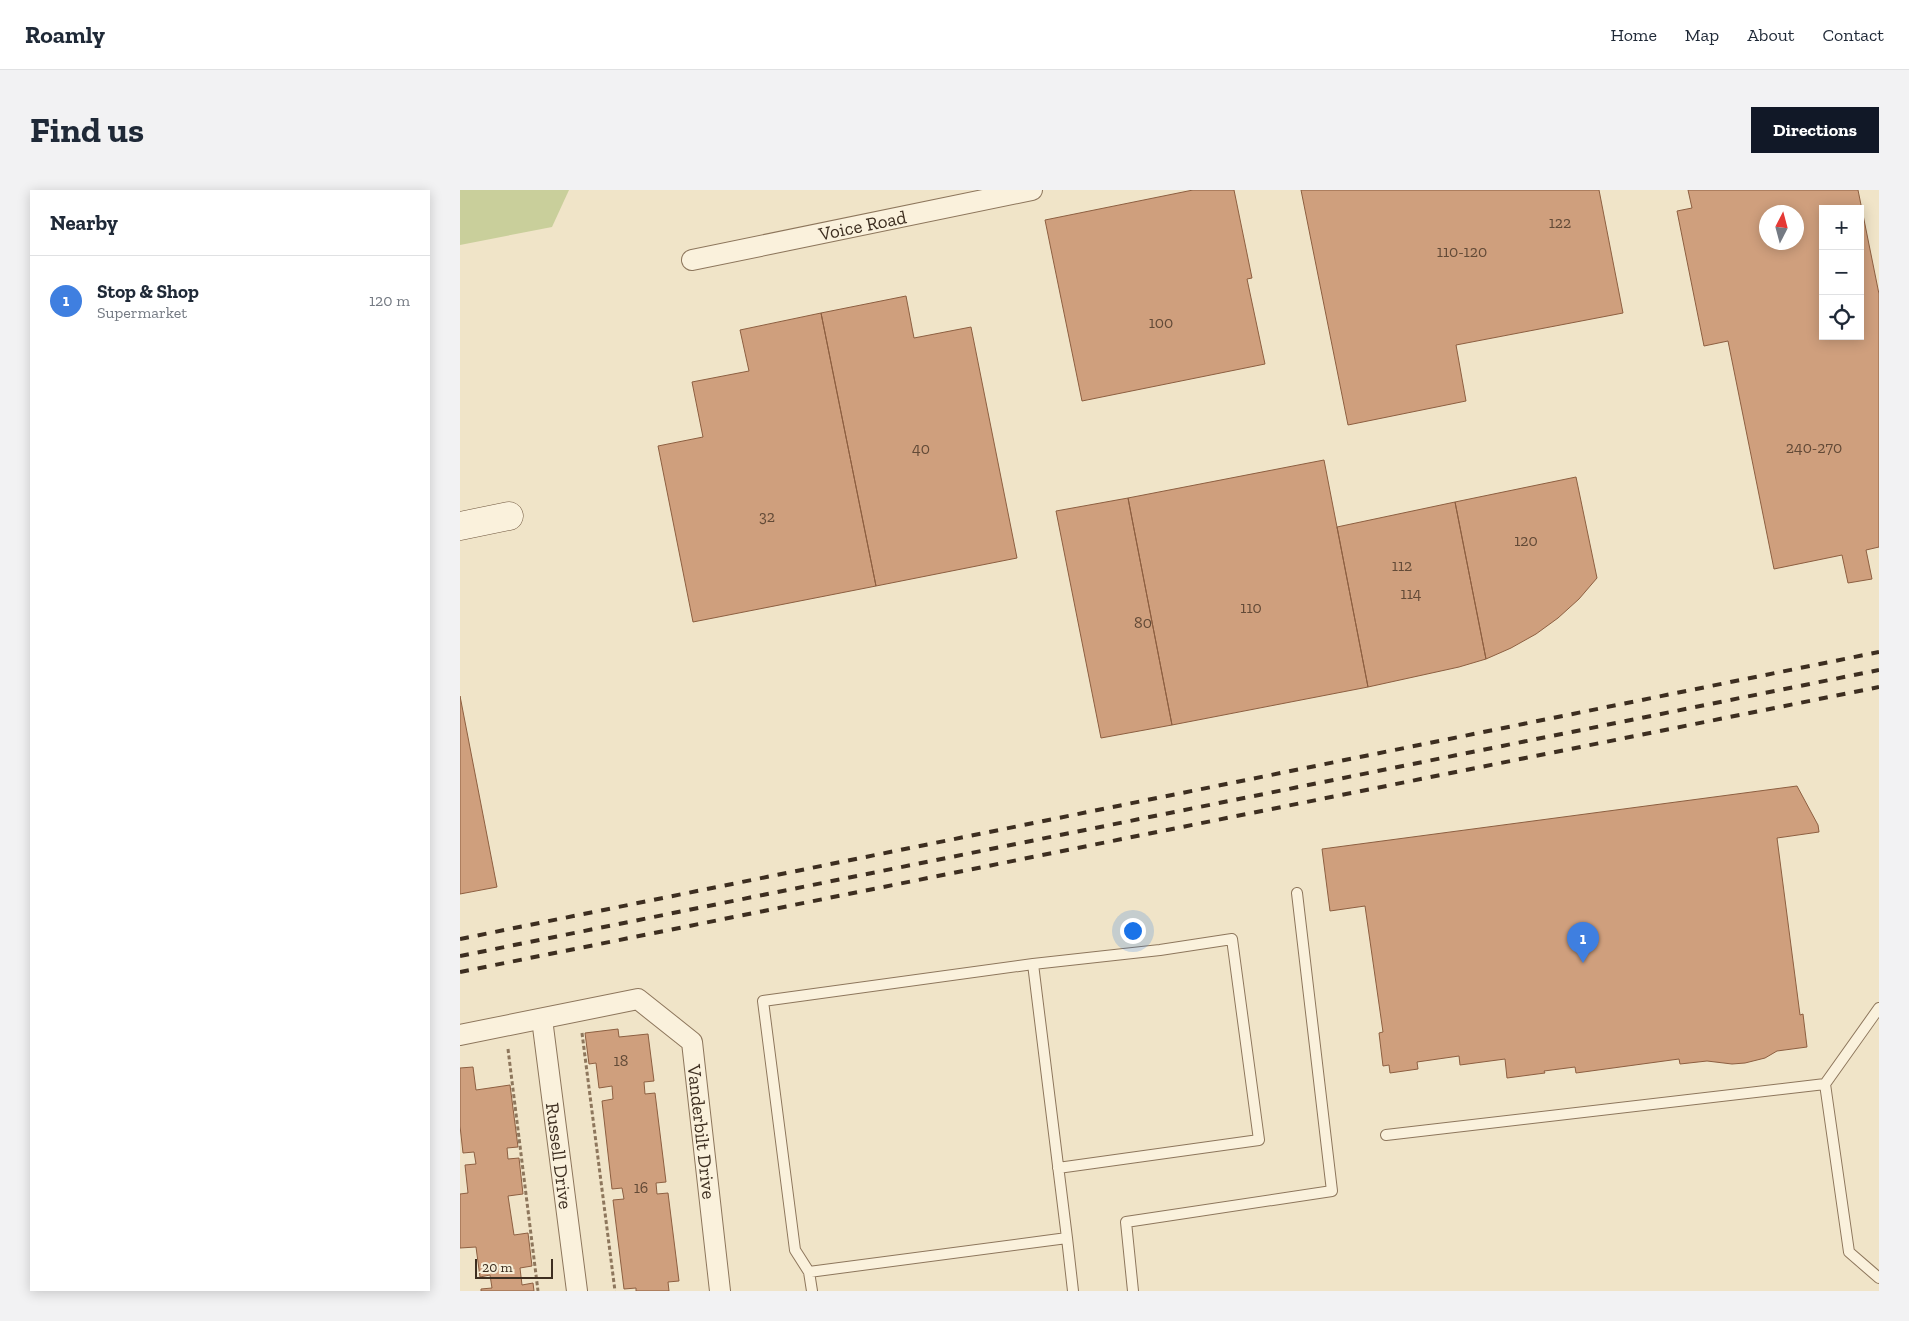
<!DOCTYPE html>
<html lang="en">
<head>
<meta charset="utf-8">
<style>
	:root { --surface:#fff; --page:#f2f2f3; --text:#1f2937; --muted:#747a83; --line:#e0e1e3; --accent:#111827 }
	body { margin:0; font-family:"Zilla Slab",serif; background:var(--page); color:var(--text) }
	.controls { position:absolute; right:15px; top:15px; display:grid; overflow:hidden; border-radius:0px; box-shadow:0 2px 12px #0003 }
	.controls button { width:45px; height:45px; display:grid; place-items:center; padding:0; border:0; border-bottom:1px solid var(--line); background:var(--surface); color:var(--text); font:25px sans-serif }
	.compass { position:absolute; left:1299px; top:15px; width:45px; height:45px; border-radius:50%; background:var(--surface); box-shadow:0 2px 12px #0003; rotate:6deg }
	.scale { position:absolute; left:15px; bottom:12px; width:78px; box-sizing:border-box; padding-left:5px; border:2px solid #3d2e20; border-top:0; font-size:14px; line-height:18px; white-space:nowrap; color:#3d2e20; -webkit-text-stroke:4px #f7eed8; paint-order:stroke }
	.you { position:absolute; left:672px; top:740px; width:18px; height:18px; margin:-12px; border:4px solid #fff; border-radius:50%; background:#1a73e8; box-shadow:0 0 0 8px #1a73e833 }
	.badge { display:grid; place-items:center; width:32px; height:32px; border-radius:50%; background:var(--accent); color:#fff; font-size:16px; font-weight:700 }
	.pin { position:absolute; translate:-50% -41px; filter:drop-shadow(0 1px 2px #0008) }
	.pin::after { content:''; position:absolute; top:26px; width:18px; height:15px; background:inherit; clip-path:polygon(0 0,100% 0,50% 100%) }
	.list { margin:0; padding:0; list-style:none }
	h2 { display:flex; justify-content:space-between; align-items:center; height:65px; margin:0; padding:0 20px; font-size:21px }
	h2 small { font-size:16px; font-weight:400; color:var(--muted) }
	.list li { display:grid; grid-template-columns:32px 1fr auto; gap:15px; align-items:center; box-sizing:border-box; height:90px; padding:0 20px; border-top:1px solid var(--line) }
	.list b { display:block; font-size:19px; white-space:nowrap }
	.list p { margin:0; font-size:16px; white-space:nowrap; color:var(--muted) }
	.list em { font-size:16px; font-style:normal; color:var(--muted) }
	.icon { flex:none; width:28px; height:28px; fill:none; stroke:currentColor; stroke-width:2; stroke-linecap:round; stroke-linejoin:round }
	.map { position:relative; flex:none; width:1419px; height:1101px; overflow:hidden; border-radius:0px }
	header { display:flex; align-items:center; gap:30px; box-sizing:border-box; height:70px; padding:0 25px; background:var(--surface); border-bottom:1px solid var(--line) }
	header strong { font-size:24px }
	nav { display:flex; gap:28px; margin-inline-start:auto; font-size:18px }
	.intro { display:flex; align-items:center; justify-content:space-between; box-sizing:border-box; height:120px; padding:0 30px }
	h1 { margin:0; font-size:35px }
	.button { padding:12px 22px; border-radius:0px; background:var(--accent); color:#fff; font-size:18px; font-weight:700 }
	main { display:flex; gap:30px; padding:0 30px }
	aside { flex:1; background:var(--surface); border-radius:0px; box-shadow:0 2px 12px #0003 }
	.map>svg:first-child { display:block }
	.green { fill:#c9cf9b }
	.building { fill:#cf9f7d; stroke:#8d5f41; fill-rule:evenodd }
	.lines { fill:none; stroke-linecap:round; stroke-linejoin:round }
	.lane-casing { stroke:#8d765c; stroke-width:12 }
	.street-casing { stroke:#8d765c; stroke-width:22 }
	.secondary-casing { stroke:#6f573f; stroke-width:29 }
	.path { stroke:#8d765c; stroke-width:3; stroke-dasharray:4 2.5; stroke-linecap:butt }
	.lane { stroke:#faf1dc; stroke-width:10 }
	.street { stroke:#faf1dc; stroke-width:20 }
	.secondary { stroke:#faf1dc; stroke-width:28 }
	.rail { stroke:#3d2e20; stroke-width:4; stroke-dasharray:9 9; stroke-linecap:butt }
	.labels { text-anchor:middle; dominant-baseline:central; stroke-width:4; stroke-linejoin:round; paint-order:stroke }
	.number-label { font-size:16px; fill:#624a37 }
	.street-label { font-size:19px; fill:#3d2e20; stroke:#f7eed8 }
</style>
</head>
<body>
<header>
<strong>Roamly</strong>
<nav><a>Home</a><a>Map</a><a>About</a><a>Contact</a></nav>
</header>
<div class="intro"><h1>Find us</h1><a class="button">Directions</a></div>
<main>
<aside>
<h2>Nearby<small></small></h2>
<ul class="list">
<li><span class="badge" style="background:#3f7fe0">1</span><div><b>Stop &amp; Shop</b><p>Supermarket</p></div><em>120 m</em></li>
</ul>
</aside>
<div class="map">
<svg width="1419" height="1101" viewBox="0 0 1419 1101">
	<rect width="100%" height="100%" fill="#f0e4c8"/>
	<path class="green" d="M0,0H109L92,37L0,55Z"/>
	<path class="building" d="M733,0H774L792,88L787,89L805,174L622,211L585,30Z
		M841,0H1139L1163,123L996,155L1006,211L888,235Z
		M1228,0H1398L1419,104V357L1406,360L1412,389L1388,393L1382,365L1314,379L1268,151L1244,156L1217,21L1232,18ZM1363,19H1400V146H1363ZM1306,22H1336V52H1306Z
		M446,106L454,148L511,137L557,368L416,396L361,123Z
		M361,123L416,396L233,432L198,256L243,247L232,192L289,181L280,140Z
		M864,270L908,497L712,535L668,308Z
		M1116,287L1137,388L1119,409L1098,428L1076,444L1051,458L1026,469L995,312Z
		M668,308L712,535L641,548L596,321Z
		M995,312L1026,469L999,477L908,497L877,337Z
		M0,506L37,697L0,704Z
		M1337,596L1358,635L1359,642L1317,648L1340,825L1343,824L1347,857L1317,861L1305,868L1285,873L1272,874L1247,871L1220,874L1219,869L1116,883L1115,877L1084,881L1085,883L1047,888L1045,869L1000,875L999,866L957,872L958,879L930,883L929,875L923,876L919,843L923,842L905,716L870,721L862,659Z
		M158,839L159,847L188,844L194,891L184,892L185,904L195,903L206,992L196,993L197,1004L208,1003L219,1091L208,1092L209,1101H176V1098L164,1099L153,1010L164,1009L162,998L152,999L142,911L153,909L152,896L139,898L136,873L129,874L125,843Z
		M13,877L16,900L50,895L58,957L47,958L48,969L59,968L63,1004L48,1006L54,1045L68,1043L72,1076L60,1078L62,1095L73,1093L74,1101H21V1099L32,1098L30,1085L20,1087L16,1057L0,1058V1004L8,1003L5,975L16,974L14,962L3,963L0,936V878Z"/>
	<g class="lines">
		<defs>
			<path id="lane" d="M573,774L607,1048
				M1419,818L1365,894L1389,1062L1419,1088
				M926,945L1365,894
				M349,1082L607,1048L613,1101
				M352,1101L349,1082L335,1060L303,811L573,774L700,760L772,749L799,950L598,978
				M673,1101L666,1032L872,1001L837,703"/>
			<g id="street">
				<path id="s1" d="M232,70L572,0"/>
				<path id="s2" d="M82,829L117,1101"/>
				<path id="s3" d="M0,845L178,809L232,852L260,1101"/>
			</g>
			<path id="secondary" d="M0,336L49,326"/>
		</defs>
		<use href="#lane" class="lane-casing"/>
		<use href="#street" class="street-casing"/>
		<use href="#secondary" class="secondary-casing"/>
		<path class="path" d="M122,843L155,1101
			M48,859L78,1101"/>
		<use href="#lane" class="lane"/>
		<use href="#street" class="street"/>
		<use href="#secondary" class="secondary"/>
		<path class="rail" d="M0,749L1419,462
			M0,766L1419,480
			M0,782L1419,497"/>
	</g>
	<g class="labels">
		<g class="number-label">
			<text x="1100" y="32">122</text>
			<text x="1002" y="61">110-120</text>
			<text x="701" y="132">100</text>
			<text x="1354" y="257">240-270</text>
			<text x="461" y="258">40</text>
			<text x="307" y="326">32</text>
			<text x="1066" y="350">120</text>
			<text x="942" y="375">112</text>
			<text x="951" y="403">114</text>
			<text x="791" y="417">110</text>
			<text x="683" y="432">80</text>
			<text x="161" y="870">18</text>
			<text x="181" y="997">16</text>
		</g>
		<g class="street-label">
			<text stroke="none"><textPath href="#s1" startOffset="174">Voice Road</textPath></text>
			<text stroke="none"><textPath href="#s3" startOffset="341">Vanderbilt Drive</textPath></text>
			<text stroke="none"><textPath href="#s2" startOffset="138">Russell Drive</textPath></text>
		</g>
	</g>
</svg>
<div class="controls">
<button>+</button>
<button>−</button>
<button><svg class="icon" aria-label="locate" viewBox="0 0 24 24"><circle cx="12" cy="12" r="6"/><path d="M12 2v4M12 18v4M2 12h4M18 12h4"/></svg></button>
</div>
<svg class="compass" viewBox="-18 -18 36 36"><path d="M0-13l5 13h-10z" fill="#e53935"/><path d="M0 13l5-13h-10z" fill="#747a83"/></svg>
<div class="scale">20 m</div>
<div class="you"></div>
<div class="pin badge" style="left:1123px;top:773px;background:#3f7fe0">1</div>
</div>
</main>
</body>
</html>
